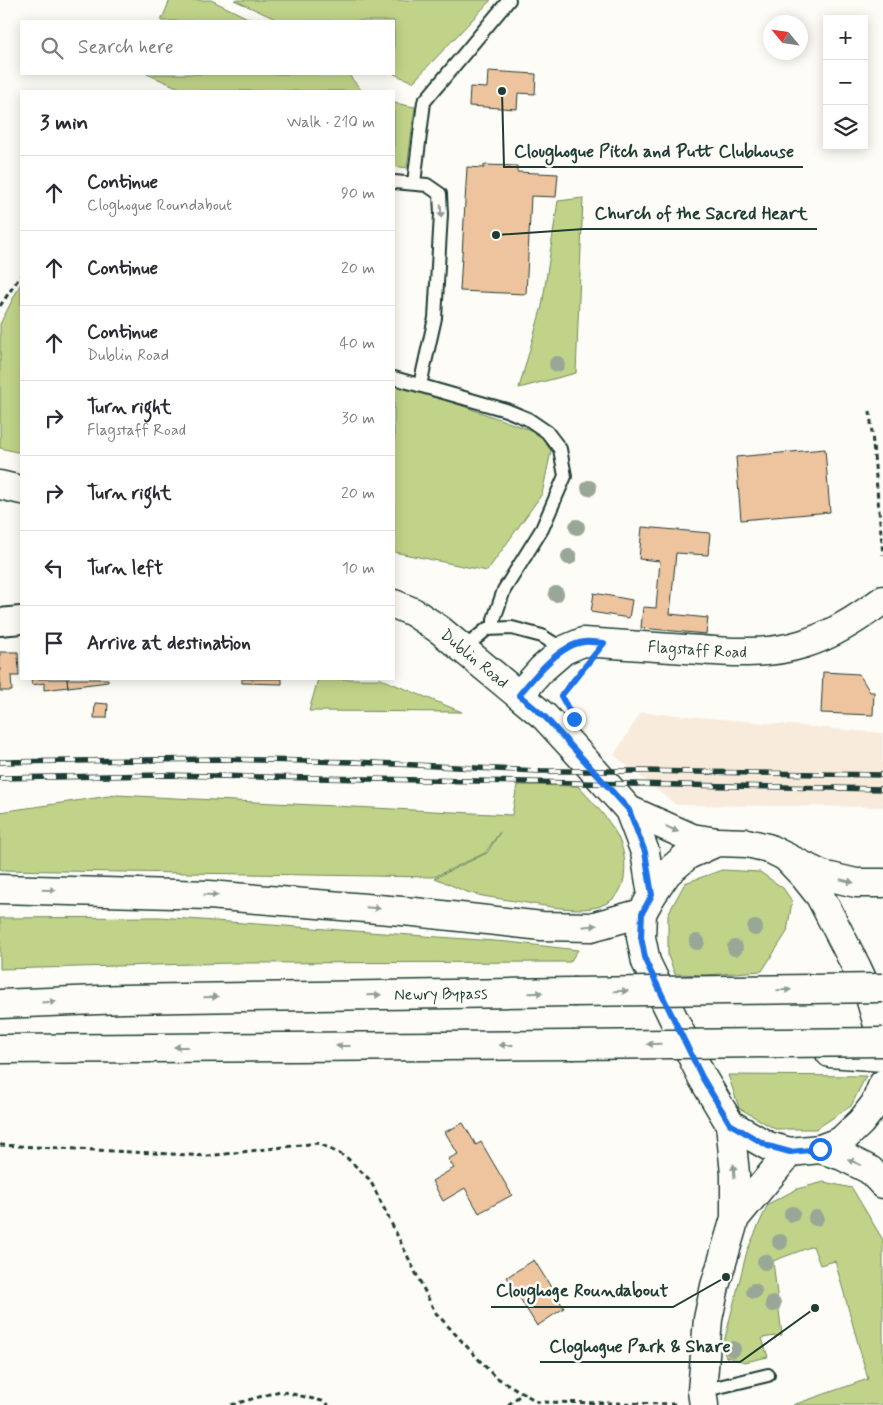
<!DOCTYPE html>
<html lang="en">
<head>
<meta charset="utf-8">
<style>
	:root { --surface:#fff; --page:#f7f7f7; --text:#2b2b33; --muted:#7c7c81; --line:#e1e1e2 }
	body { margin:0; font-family:Mynerve,sans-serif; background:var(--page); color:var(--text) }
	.controls { position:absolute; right:15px; top:15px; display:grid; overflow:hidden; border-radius:0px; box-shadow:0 2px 12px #0003 }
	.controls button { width:45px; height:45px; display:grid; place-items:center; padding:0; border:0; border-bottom:1px solid var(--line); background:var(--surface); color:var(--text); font:25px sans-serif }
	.compass { position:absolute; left:763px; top:15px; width:45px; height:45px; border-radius:50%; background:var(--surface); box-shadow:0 2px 12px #0003; rotate:299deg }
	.stop { position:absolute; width:15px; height:15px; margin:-11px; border:4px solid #1a73e8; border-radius:50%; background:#fff }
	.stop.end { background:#1a73e8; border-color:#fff; box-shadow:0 1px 5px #0008 }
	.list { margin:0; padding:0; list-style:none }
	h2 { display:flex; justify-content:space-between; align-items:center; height:65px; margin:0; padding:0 20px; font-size:21px }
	h2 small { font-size:16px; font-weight:400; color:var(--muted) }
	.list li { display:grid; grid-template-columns:32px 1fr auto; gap:15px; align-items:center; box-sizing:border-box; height:75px; padding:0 20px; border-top:1px solid var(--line) }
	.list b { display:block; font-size:19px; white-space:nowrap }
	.list p { margin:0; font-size:16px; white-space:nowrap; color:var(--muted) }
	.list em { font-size:16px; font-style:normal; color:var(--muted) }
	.icon { flex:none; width:28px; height:28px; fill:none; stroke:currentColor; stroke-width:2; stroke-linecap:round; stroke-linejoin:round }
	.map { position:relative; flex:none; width:883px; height:1405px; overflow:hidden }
	.search { position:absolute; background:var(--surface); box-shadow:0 2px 12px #0003; left:20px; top:20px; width:375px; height:55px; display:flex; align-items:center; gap:12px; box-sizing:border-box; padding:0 18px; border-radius:0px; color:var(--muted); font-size:19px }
	.panel { position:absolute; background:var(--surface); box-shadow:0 2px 12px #0003; left:20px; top:90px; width:375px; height:590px; border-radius:0px }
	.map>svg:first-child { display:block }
	.built { fill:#f8ebdc }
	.green { fill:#c0d388; stroke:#70885e }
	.building { fill:#eec49e; stroke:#1f3d34 }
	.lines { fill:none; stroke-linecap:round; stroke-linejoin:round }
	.service-casing { stroke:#1f3d34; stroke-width:16 }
	.minor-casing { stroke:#1f3d34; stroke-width:30 }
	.tertiary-casing { stroke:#1f3d34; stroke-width:31 }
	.secondary-casing { stroke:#1f3d34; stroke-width:31 }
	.primary-casing { stroke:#1f3d34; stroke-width:31 }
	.trunk-casing { stroke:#1f3d34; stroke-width:31 }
	.path { stroke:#1f3d34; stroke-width:3; stroke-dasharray:5 4; stroke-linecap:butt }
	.service { stroke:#fdfcf7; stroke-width:12 }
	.minor { stroke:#fdfcf7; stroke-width:26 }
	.tertiary { stroke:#fdfcf7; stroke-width:28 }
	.secondary { stroke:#fdfcf7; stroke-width:28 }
	.primary { stroke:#fdfcf7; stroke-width:28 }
	.trunk { stroke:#fdfcf7; stroke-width:28 }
	.rail-casing { stroke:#1f3d34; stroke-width:5.5 }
	.rail { stroke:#fdfcf7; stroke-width:4; stroke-dasharray:11; stroke-linecap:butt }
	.trunk-bridge-casing { stroke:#1f3d34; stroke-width:31; stroke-linecap:butt }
	.trunk-bridge { stroke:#fdfcf7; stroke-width:28 }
	.tree { fill:#99a797 }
	.oneway { fill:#8e9c96 }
	.route { stroke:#1a73e8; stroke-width:6 }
	.labels { text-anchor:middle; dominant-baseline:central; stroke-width:5; stroke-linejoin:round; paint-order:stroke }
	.street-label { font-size:16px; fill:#1f3d34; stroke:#fdfcf7 }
	.leader { fill:none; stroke:#1f3d34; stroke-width:2 }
	.callout-dot { fill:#1f3d34; stroke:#fdfcf7; stroke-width:2 }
	.callout-label { font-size:18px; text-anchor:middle; font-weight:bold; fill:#1f3d34; stroke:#fdfcf7; stroke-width:5; stroke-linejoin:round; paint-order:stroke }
</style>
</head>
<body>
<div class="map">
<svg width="883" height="1405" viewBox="0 0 883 1405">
	<rect width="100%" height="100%" fill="#fdfcf7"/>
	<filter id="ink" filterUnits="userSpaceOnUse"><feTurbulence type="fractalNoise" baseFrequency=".02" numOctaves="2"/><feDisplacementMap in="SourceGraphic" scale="10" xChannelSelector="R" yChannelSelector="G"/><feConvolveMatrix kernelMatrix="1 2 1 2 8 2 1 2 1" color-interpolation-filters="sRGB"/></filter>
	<g filter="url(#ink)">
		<path class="built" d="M641,712L883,733V807L676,805L614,755Z"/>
		<path class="green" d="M170,0H211L254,21H161Z
			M234,0H491L413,82L394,74V21H280Z
			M147,74H348L362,91H186Z
			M394,103L415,107L407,168L394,166Z
			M583,198L576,373L519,388L542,306L558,201Z
			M21,283V453L0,448V324Z
			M394,379L417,390L539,433L551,451L542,494L487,571L394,552Z
			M318,679H381L462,712L309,711Z
			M517,785L578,786C603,814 630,838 624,878C622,890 616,899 605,904C583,916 532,903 508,900C497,898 485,897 474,894C461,891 448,883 435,878L487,853L500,832L485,853L434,877L0,870V812L116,795L512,815Z
			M722,870L760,872L783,888L792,901L787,932L762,971L706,975L675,974L668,956V914L685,883Z
			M159,917L508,942L578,950L570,962L233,963L0,969V918Z
			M728,1075L866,1076L851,1106L816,1129H775L739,1108Z
			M824,1182L852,1188L883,1240V1405H793L868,1379L835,1261L820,1265L813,1246L773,1261L782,1335L762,1338L768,1357L745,1362L726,1357L724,1352L725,1338L747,1251L768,1204L797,1189Z"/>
		<path class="building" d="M488,71L536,74L535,94L518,93L517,109L469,106L470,87L487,88Z
			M484,165L517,166V172L558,174L556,197L531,196L526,294L460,291L467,167L484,168Z
			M825,449L830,512L741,520L736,457Z
			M642,527L710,533L708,555L676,553L670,614L708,618L706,634L641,628L643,607L656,608L660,561L639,559Z
			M594,593L632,600L629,618L591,612Z
			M0,652H18L19,676H11L12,691H0Z
			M823,672L859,674L870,692H874L873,715L821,713Z
			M31,679H67L68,687L44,690V683L32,685Z
			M67,679H108V682L68,687Z
			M242,679H282V684L242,683Z
			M95,703L108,704L107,718H94Z
			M463,1123L476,1145L481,1142L512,1195L479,1213L465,1188L443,1201L432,1181L454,1168L448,1159L458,1154L445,1132Z
			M534,1260L564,1308L537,1326L507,1277Z"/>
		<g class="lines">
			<defs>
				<path id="service" d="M394,182L427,185L440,194L441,214L435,318L420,385
					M414,183L424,102L509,0
					M394,378L506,410L528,419L547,432L560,449L565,476L542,529L504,590L494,619V628
					M463,649L487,629L512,628L542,636L564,650
					M702,1391L768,1375"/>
				<path id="minor" d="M0,622L21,620"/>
				<g id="tertiary">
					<path id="s1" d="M519,695L542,669L564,650L583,642C617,644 652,647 686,649C725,652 765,656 803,644C833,635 858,618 883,600"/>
				</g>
				<path id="secondary" d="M735,1218L790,1152
					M704,1405L702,1391L708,1319L715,1286L735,1218V1174L730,1124"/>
				<g id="primary">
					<path d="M0,485L21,490"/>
					<path id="s2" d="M394,604L413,612L440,630L545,717L580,755L629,810L645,852L652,895"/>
					<path d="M629,810L692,838L717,842"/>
					<path d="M883,1042L869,994L857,968L820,896L804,876L786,857L768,848L747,843L717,842L688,855L667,873L652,895L642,913L641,937L646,962L702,1077L730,1124L768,1146L790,1152L820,1149L841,1141L861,1122L875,1104L883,1084"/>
				</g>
				<g id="trunk">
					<path d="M786,857L822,875L856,883H883"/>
					<path d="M0,889L209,895L414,912L542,926L591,927L642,913"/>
					<path id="s3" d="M0,1004L123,999L573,992"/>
					<path d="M0,1049L572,1045"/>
					<path d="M830,1053L883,1057"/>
					<path d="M820,1149L842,1156L870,1170L883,1184"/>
				</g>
			</defs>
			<use href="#service" class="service-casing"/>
			<use href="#minor" class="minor-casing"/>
			<use href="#tertiary" class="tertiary-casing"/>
			<use href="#secondary" class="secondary-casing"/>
			<use href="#primary" class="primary-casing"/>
			<use href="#trunk" class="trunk-casing"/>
			<path class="path" d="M0,306L21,275
				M870,411L883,555
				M561,696L577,676
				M0,1145L208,1156L318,1143L346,1157L370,1180L435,1312L494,1376L538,1402L678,1404
				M231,1405L280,1391L322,1401L329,1405
				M508,1405L523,1393"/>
			<use href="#service" class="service"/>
			<use href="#minor" class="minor"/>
			<use href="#tertiary" class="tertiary"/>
			<use href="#secondary" class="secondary"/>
			<use href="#primary" class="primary"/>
			<use href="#trunk" class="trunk"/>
			<defs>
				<path id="rail" d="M0,762L219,759L355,762L538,771H639L883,775
					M0,778L164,775L883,789"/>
			</defs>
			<use href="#rail" class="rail-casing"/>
			<use href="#rail" class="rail"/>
			<defs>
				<path id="trunk-bridge" d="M573,992L883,988
					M572,1045L883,1042"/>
			</defs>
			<use href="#trunk-bridge" class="trunk-bridge-casing"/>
			<use href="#trunk-bridge" class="trunk-bridge"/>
		</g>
		<g class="tree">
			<circle cx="557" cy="364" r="8"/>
			<circle cx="589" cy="488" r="8"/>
			<circle cx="577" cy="527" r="8"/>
			<circle cx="569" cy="557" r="8"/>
			<circle cx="556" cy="594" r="8"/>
			<circle cx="755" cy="928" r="8"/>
			<circle cx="697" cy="942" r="8"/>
			<circle cx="735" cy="948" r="8"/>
			<circle cx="792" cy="1214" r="8"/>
			<circle cx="816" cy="1218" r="8"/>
			<circle cx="780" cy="1242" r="8"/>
			<circle cx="765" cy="1262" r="8"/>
			<circle cx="754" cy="1291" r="8"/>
			<circle cx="773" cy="1304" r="8"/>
			<circle cx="733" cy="1349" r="8"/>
		</g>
		<defs><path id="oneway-solid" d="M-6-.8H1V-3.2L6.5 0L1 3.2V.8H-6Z" transform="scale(1.25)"/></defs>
		<g class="oneway">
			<use href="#oneway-solid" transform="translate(441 211) rotate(88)"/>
			<use href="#oneway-solid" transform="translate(672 829) rotate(24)"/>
			<use href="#oneway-solid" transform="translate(847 881) rotate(14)"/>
			<use href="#oneway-solid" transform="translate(49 890) rotate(2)"/>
			<use href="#oneway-solid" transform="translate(211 895) rotate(4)"/>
			<use href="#oneway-solid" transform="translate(373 908) rotate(5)"/>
			<use href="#oneway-solid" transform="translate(590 926) rotate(-6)"/>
			<use href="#oneway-solid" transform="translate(784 990) rotate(-1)"/>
			<use href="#oneway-solid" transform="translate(621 991) rotate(-1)"/>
			<use href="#oneway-solid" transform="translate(536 993) rotate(-1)"/>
			<use href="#oneway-solid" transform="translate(374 995) rotate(-1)"/>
			<use href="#oneway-solid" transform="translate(211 997) rotate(-1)"/>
			<use href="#oneway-solid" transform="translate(49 1002) rotate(-3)"/>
			<use href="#oneway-solid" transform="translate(654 1044) rotate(179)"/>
			<use href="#oneway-solid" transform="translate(506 1045) rotate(180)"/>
			<use href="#oneway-solid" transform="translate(343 1046) rotate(180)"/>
			<use href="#oneway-solid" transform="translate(181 1047) rotate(180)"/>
			<use href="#oneway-solid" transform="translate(854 1162) rotate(-155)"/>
			<use href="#oneway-solid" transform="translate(734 1171) rotate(-94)"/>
		</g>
	</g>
	<g class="lines" filter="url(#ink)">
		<path class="route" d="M574,719L561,696L604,643C597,643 590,641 584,642C559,645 534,677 519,695L545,717L629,810L645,852L652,895L642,913L641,937L646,962L702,1077L730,1124L768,1146L790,1152L820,1149"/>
	</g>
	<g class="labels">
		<g class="street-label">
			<text stroke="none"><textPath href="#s1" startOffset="199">Flagstaff Road</textPath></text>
			<text stroke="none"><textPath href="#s2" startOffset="98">Dublin Road</textPath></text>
			<text stroke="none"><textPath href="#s3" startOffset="441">Newry Bypass</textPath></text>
		</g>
	</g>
	<path class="leader" d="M502 91L504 167H803M496 235L584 229H817M726 1277L673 1307H491M815 1308L740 1362H540"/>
	<g class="callout-dot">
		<circle cx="502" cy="91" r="5"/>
		<circle cx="496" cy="235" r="5"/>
		<circle cx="726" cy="1277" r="5"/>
		<circle cx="815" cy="1308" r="5"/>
	</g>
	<g class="callout-label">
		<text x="654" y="157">Cloughogue Pitch and Putt Clubhouse</text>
		<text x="701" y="219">Church of the Sacred Heart</text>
		<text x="582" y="1296">Cloughoge Roundabout</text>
		<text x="640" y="1352">Cloghogue Park &amp; Share</text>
	</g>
</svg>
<div class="controls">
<button>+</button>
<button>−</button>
<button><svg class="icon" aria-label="layers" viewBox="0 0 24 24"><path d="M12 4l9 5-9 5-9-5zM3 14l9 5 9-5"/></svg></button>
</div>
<svg class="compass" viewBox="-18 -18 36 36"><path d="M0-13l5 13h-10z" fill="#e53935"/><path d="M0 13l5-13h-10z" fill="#7c7c81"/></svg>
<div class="stop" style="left:820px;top:1149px"></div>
<div class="stop end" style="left:574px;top:719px"></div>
<div class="search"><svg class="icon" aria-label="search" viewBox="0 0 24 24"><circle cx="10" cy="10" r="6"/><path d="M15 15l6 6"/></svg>Search here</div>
<section class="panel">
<h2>3 min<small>Walk · 210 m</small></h2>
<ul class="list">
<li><svg class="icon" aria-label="ahead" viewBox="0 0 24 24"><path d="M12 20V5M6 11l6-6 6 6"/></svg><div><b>Continue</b><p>Cloghogue Roundabout</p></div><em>90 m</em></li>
<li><svg class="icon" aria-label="ahead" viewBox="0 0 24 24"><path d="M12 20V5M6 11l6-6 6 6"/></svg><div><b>Continue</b></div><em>20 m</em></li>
<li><svg class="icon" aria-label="ahead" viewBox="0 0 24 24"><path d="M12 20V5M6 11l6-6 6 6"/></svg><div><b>Continue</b><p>Dublin Road</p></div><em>40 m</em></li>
<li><svg class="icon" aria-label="right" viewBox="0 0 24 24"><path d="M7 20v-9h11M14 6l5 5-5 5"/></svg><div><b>Turn right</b><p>Flagstaff Road</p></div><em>30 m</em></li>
<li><svg class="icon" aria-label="right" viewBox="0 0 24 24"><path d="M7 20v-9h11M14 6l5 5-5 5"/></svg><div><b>Turn right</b></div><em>20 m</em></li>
<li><svg class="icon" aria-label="left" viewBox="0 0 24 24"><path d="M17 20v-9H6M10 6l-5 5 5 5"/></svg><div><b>Turn left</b></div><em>10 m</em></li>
<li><svg class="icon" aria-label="arrive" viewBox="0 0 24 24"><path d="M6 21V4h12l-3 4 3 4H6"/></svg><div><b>Arrive at destination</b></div></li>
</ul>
</section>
</div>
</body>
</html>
